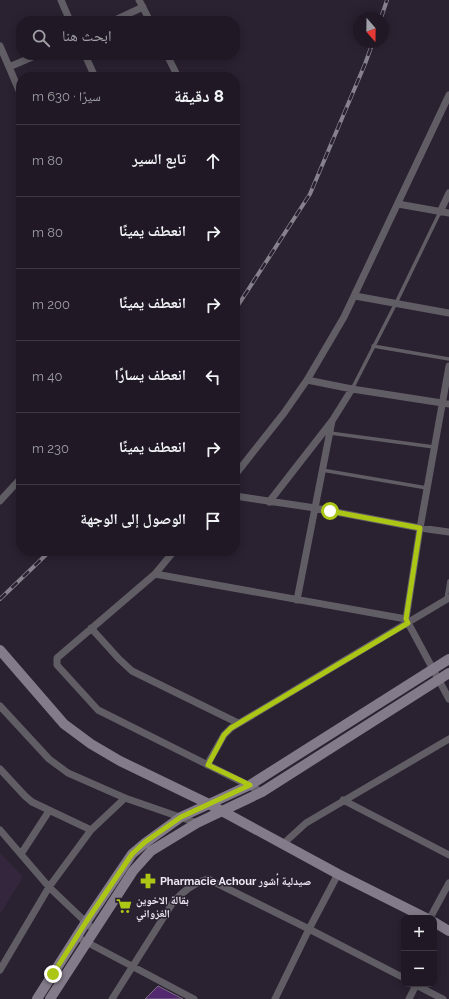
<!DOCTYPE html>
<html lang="ar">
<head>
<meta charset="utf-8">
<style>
	:root { --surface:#201925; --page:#2d2632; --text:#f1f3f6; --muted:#a2a0a7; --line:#3d3842 }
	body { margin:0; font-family:Raleway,"Noto Naskh Arabic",sans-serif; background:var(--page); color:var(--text); direction:rtl }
	.controls { position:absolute; right:12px; bottom:12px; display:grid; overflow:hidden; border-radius:8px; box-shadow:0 2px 10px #0003 }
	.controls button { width:36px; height:36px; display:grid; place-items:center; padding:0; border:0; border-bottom:1px solid var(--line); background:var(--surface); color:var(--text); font:20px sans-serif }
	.compass { position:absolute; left:353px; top:12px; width:36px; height:36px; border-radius:50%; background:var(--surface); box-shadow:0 2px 10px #0003; rotate:160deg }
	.stop { position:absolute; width:12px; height:12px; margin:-9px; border:3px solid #abc615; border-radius:50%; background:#fff }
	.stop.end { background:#abc615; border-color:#fff; box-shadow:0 1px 4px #0008 }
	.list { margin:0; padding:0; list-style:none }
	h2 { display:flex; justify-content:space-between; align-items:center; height:52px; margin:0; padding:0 16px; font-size:17px }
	h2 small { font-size:13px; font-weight:400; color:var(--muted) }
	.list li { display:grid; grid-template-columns:26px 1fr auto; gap:12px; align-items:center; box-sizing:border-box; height:72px; padding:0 16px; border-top:1px solid var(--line) }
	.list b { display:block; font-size:15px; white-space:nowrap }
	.list em { font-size:13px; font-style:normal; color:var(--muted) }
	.icon { flex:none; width:22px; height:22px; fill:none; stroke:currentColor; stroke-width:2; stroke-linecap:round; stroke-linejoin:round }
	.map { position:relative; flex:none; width:449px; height:999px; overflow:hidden; direction:ltr }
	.search { position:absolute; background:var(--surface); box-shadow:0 2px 10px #0003; left:16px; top:16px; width:224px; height:44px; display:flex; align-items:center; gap:10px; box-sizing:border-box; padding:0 14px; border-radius:16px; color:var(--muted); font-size:15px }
	.panel { position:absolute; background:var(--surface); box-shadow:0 2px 10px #0003; left:16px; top:72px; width:224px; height:484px; border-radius:16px; direction:rtl }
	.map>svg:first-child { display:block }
	.built { fill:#34273d }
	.building { fill:#53286f; stroke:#7a6f83 }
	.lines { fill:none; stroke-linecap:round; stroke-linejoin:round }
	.lane { stroke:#615d65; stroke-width:3.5 }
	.street { stroke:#615d65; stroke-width:7 }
	.secondary { stroke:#837b89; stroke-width:10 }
	.rail-casing { stroke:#87808d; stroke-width:4 }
	.rail { stroke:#2a2131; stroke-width:2.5; stroke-dasharray:8; stroke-linecap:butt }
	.route { stroke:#abc615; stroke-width:5 }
	.labels { text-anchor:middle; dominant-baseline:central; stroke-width:3; stroke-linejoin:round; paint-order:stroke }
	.poi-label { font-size:11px; font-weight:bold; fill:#eee8f3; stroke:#2a2131; text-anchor:start }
</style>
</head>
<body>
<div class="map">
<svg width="449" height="999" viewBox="0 0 449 999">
	<rect width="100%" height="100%" fill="#2a2131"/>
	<path class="built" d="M0,853L23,877L0,914Z"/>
	<path class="building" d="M158,986L183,999H145Z"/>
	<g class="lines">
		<path class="lane" d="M373,346L449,359
			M352,389L396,303L440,212
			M330,433L434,447
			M322,470L427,488
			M446,599L449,581"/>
		<path class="street" d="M61,0L70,21
			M139,0L150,21
			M113,21L143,7
			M0,46L21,95
			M85,55L95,77
			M167,55L178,77
			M9,67L37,55
			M398,204L449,213
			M440,212L449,193
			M355,296L449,313
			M307,380L352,389L449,404
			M235,475L284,413L307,380L344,317L449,95
			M235,496L315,508L420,528L449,532
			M0,501L21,478
			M269,502L332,421L352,389
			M174,551L155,574L57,658V665L98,710L262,792
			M155,574L406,619L449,699
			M297,600L332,421
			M406,619L420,528L449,366
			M91,628L119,659L132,671L238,723
			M0,706L49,759L68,773L125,798L197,823
			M207,765L224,735L231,728L449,598
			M0,769L25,796L32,802L91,830
			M343,800L449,855
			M0,830L49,887L94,930
			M283,844L306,823L449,739
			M21,854L49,811
			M430,918L449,883
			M77,937L194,999
			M0,970L49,887L91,830L125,798
			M414,984L443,999
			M112,999L172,904C181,893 193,883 208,879L309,929L404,978
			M275,999L309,929L338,874
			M409,999L416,985"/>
		<path class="secondary" d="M0,650L64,724L91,744L120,761L209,804L338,874L426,918
			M434,922L449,931
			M37,999L86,922L132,854L145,843L181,817L250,785L449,659
			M50,999L133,871L151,851L197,823L262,792L449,673"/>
		<defs>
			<path id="rail" d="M381,18L387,0
				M235,310L310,194L365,64L373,42
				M0,599L50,551"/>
		</defs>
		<use href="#rail" class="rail-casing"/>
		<use href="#rail" class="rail"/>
	</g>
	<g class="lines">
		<path class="route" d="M53,974L86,922L132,854L145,842L181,817L250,785L208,765L224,735L231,728L408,623L406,619L420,528L330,511"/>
	</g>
	<defs>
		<symbol id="pharmacy-bare" viewBox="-9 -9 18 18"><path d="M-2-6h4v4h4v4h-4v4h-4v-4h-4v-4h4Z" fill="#abc615" stroke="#2a2131" stroke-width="2.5" paint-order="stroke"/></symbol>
		<symbol id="supermarket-bare" viewBox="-9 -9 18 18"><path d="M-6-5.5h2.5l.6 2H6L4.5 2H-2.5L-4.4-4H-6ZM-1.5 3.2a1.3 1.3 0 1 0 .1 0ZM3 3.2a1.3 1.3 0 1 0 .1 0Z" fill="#abc615" stroke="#2a2131" stroke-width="2.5" paint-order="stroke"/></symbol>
	</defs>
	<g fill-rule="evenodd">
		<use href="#pharmacy-bare" x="137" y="870" width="22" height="22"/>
		<use href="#supermarket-bare" x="113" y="895" width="22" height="22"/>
	</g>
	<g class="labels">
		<g class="poi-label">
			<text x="160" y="881">Pharmacie Achour صيدلية أشور</text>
			<text x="136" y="900">بقالة الاخوين<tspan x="136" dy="13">الغزواني</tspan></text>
		</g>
	</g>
</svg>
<div class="controls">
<button>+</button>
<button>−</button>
</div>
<svg class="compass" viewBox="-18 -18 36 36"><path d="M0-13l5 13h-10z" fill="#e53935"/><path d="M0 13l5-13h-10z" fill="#a2a0a7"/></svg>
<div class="stop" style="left:330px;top:511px"></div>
<div class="stop end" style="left:53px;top:974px"></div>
<div class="search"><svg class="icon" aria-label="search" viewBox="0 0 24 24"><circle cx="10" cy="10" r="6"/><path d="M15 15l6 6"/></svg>ابحث هنا</div>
<section class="panel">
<h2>8 دقيقة<small>سيرًا · 630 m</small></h2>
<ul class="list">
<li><svg class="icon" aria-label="ahead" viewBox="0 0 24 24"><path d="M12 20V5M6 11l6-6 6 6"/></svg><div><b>تابع السير</b></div><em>80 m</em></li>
<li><svg class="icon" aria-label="right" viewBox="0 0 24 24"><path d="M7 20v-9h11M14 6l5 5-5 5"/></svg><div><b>انعطف يمينًا</b></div><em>80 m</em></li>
<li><svg class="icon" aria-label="right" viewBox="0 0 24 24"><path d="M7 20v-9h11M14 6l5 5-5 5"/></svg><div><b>انعطف يمينًا</b></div><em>200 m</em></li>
<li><svg class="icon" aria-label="left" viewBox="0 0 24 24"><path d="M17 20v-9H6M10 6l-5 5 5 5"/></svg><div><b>انعطف يسارًا</b></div><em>40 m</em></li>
<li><svg class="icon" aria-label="right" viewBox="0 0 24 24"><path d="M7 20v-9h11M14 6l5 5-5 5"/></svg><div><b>انعطف يمينًا</b></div><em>230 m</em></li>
<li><svg class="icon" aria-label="arrive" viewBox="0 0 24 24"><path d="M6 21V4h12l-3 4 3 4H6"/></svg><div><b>الوصول إلى الوجهة</b></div></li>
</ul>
</section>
</div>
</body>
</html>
